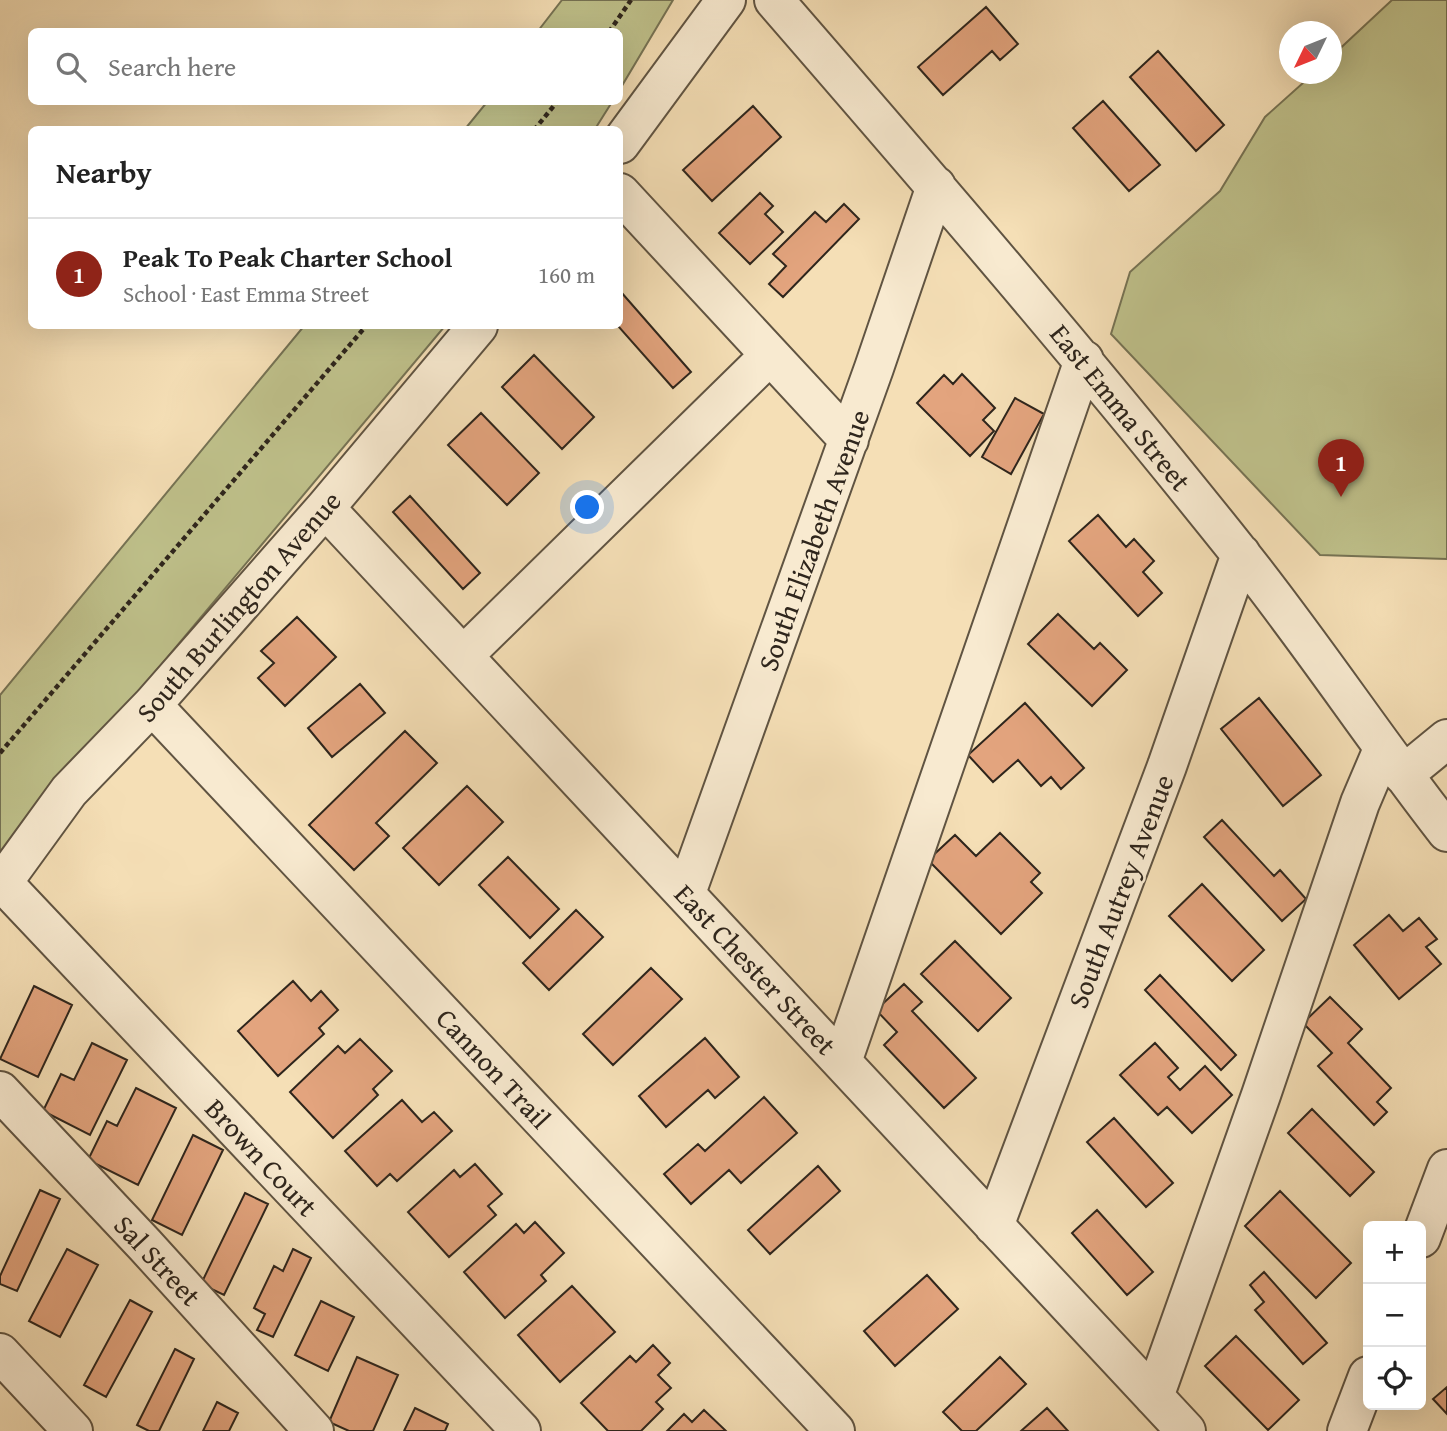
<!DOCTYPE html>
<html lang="en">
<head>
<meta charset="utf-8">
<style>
	:root { --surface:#fff; --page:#f2f2f2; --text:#222; --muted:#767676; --line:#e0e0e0; --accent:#8f2418 }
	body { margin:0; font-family:"Gentium Book Plus",serif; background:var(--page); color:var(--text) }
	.controls { position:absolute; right:21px; bottom:21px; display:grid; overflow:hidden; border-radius:10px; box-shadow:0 7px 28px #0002 }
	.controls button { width:63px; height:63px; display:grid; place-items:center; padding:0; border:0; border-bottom:2px solid var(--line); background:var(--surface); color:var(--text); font:35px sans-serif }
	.compass { position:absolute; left:1279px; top:21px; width:63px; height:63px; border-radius:50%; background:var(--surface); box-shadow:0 7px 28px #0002; rotate:227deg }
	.you { position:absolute; left:588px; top:508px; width:24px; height:24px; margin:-18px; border:5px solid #fff; border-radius:50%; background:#1a73e8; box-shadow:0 0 0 10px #1a73e833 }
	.badge { display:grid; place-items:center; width:46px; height:46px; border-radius:50%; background:var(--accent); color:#fff; font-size:23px; font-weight:700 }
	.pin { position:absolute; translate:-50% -58px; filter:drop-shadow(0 2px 4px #0008) }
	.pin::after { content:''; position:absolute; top:37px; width:24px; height:21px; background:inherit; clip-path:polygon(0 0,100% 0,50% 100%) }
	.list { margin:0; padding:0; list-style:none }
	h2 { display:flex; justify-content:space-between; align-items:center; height:91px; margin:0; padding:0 28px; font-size:30px }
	h2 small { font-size:23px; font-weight:400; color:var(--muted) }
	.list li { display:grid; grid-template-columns:46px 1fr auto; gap:21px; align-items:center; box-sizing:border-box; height:112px; padding:0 28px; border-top:2px solid var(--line) }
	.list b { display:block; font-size:26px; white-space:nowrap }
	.list p { margin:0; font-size:23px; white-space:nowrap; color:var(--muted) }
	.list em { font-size:23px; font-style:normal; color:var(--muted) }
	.icon { flex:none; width:38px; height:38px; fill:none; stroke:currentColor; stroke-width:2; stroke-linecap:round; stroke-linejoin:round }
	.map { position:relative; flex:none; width:1447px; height:1431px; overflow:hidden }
	.search { position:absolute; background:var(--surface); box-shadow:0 7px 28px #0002; left:28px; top:28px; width:595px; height:77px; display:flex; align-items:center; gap:18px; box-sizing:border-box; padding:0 24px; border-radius:10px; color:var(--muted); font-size:26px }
	.panel { position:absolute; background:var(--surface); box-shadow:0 7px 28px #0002; left:28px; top:126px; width:595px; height:203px; border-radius:10px }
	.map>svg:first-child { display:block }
	.green { fill:#bfc18b; stroke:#767354; stroke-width:2 }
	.building { fill:#e3a47e; stroke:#2e251c; stroke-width:2 }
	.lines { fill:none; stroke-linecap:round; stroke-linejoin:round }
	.minor-casing { stroke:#605442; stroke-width:42 }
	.path { stroke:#2e251c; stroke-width:4.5; stroke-dasharray:5 3.5; stroke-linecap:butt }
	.minor { stroke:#f8ead0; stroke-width:38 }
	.labels { text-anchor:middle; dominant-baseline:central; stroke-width:5; stroke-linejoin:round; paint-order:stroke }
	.street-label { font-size:28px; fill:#2e251c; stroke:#f8ead0 }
</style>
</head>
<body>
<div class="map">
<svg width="1447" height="1431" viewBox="0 0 1447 1431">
	<rect width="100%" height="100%" fill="#f5dfb6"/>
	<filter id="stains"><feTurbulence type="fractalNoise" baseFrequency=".00286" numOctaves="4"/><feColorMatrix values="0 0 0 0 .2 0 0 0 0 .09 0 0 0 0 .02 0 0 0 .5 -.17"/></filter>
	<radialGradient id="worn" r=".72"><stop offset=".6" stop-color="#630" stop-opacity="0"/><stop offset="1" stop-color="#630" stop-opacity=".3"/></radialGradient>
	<path class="green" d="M562,0H673L620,89V32L538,31Z
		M1392,0H1447V559L1320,555L1111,334L1130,272L1220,191L1265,117L1313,74H1332V56Z
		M487,102H612L595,129H465Z
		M304,326H445L0,857V695Z"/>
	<path class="building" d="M986,7L1018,44L1000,60L992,51L943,95L918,67Z
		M1158,51L1224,125L1196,151L1130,77Z
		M1103,101L1160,165L1129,191L1073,128Z
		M753,106L781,137L712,201L683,170Z
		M760,193L773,206L765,214L783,232L750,264L719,233Z
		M844,204L859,219L783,297L769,284L786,266L773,254L815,212L826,222Z
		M621,292L691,372L673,388L618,326Z
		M534,355L594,417L562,449L502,387Z
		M962,374L995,408L983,420L994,431L970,456L917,403L944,375L953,384Z
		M1015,398L1044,414L1011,474L982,457Z
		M481,413L539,473L507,505L448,445Z
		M410,496L480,573L463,589L393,512Z
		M1098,515L1126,547L1134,539L1154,561L1143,572L1162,593L1138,616L1069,541Z
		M1058,614L1094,649L1100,643L1127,670L1092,706L1028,644Z
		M297,617L336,657L285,706L258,678L274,663L261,651Z
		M360,684L385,713L332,757L308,728Z
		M1259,698L1321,775L1283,806L1221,729Z
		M1025,703L1084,768L1061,789L1051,777L1041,786L1018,760L993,782L968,755Z
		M405,731L437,763L376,823L389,836L354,870L309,825Z
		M467,786L503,822L439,885L403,848Z
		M1222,820L1274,876L1280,870L1306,899L1282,921L1204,837Z
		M1000,833L1040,873L1031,882L1042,893L1001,934L928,860L955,835L976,856Z
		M508,857L559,909L530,938L479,885Z
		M1202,884L1264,950L1232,981L1169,916Z
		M576,910L603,937L549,990L523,963Z
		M1389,915L1403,931L1419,918L1437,939L1426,947L1441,964L1399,999L1354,945Z
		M955,941L1011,998L978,1031L921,974Z
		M651,968L682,999L613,1065L583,1034Z
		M1160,975L1236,1055L1221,1070L1145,990Z
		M293,981L311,1001L321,991L338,1010L319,1028L324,1034L278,1076L238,1031Z
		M904,984L922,1002L912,1011L976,1078L944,1108L884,1045L897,1032L876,1010Z
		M34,986L72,1005L38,1077L0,1059Z
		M1330,997L1362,1029L1348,1043L1391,1088L1377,1102L1387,1112L1374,1125L1318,1066L1332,1053L1303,1023Z
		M705,1038L739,1077L715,1098L708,1090L666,1127L639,1096Z
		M360,1039L392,1071L373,1089L378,1095L333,1138L290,1092L338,1046L345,1053Z
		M92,1043L127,1060L90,1135L43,1111L61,1074L74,1080Z
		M1155,1043L1178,1068L1168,1077L1180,1090L1205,1066L1232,1095L1192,1133L1167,1107L1158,1115L1120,1075Z
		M136,1088L176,1108L138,1185L88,1160L107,1121L117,1126Z
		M764,1097L797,1133L741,1183L729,1170L691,1204L664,1174L698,1144L705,1151Z
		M402,1100L422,1122L434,1112L452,1131L397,1181L390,1174L377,1186L345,1151Z
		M1312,1109L1374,1172L1350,1196L1288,1133Z
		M1114,1118L1173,1183L1146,1207L1087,1142Z
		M193,1135L223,1150L182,1235L152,1220Z
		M475,1164L502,1194L488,1206L496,1215L449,1257L408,1212L454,1170L460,1177Z
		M818,1166L840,1191L770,1254L748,1230Z
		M40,1190L60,1199L17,1291L0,1284V1276Z
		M1280,1191L1351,1263L1316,1298L1245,1226Z
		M245,1193L268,1204L224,1295L201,1284Z
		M1097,1210L1153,1272L1127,1295L1072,1233Z
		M535,1222L564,1253L541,1275L546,1281L505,1318L464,1272L516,1224L524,1233Z
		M67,1249L98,1265L60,1337L29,1321Z
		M293,1249L311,1258L273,1337L257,1330L265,1314L254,1308L274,1266L283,1271Z
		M1264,1272L1327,1343L1303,1364L1255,1310L1264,1302L1250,1285Z
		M927,1275L958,1309L895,1366L864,1331Z
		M572,1286L615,1332L560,1382L518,1335Z
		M130,1300L152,1312L106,1397L84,1385Z
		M321,1301L354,1317L328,1371L295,1355Z
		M1236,1336L1299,1400L1268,1430L1205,1366Z
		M653,1345L670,1363L658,1375L671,1388L656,1402L663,1409L641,1431H608L581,1403L630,1356L636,1362Z
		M175,1349L194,1359L159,1431H149L137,1425Z
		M357,1357L398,1375L373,1431H349L329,1422Z
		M1000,1357L1026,1384L976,1431H962L943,1412Z
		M1447,1387V1414L1433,1399Z
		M217,1402L238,1413L229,1431H203Z
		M415,1408L448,1424L445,1431H404Z
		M1047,1408L1068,1431H1021Z
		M704,1410L726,1431H667L684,1414L692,1422Z"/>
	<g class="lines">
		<defs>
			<path id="minor" d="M774,0C932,182 1088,363 1238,551C1311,642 1375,740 1447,832
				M620,144L726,0
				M620,193L849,440
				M325,508L1186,1431
				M464,655L770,355
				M152,705L835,1431
				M1403,775L1447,739
				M3,883L521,1431
				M0,886L69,791L152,705L325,508L478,326
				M686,893L874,368L936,186
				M842,1062L1084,360
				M0,1091L145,1245L314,1431
				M994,1226L1167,766L1241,554
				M1421,1238L1447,1169
				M0,1353L73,1431
				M1154,1397L1261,1095L1360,803L1383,749
				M1347,1431L1368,1376"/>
		</defs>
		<use href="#minor" class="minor-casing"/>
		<path class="path" d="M609,32L631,0
			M534,130L557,102
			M0,753L366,326"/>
		<use href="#minor" class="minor"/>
	</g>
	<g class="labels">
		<g class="street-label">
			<text transform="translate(1121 407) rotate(51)">East Emma Street</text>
			<text transform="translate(813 540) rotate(-70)">South Elizabeth Avenue</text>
			<text transform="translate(238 606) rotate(-49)">South Burlington Avenue</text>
			<text transform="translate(1120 891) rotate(-69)">South Autrey Avenue</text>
			<text transform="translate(756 969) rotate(47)">East Chester Street</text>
			<text transform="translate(494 1068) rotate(47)">Cannon Trail</text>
			<text transform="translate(262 1157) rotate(47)">Brown Court</text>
			<text transform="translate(158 1260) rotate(47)">Sal Street</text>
		</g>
	</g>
	<rect width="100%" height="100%" filter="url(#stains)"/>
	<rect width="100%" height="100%" fill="url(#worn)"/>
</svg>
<div class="controls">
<button>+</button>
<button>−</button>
<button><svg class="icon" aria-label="locate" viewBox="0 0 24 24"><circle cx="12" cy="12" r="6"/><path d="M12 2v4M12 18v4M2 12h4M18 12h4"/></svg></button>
</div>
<svg class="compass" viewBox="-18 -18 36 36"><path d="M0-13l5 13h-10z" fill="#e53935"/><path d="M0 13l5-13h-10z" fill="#767676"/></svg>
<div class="you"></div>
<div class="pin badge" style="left:1341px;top:497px">1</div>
<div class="search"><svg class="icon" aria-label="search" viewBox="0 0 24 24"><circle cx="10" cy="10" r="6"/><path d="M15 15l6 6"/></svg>Search here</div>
<section class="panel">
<h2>Nearby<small></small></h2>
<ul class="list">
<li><span class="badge">1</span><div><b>Peak To Peak Charter School</b><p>School · East Emma Street</p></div><em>160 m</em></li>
</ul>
</section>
</div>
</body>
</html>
